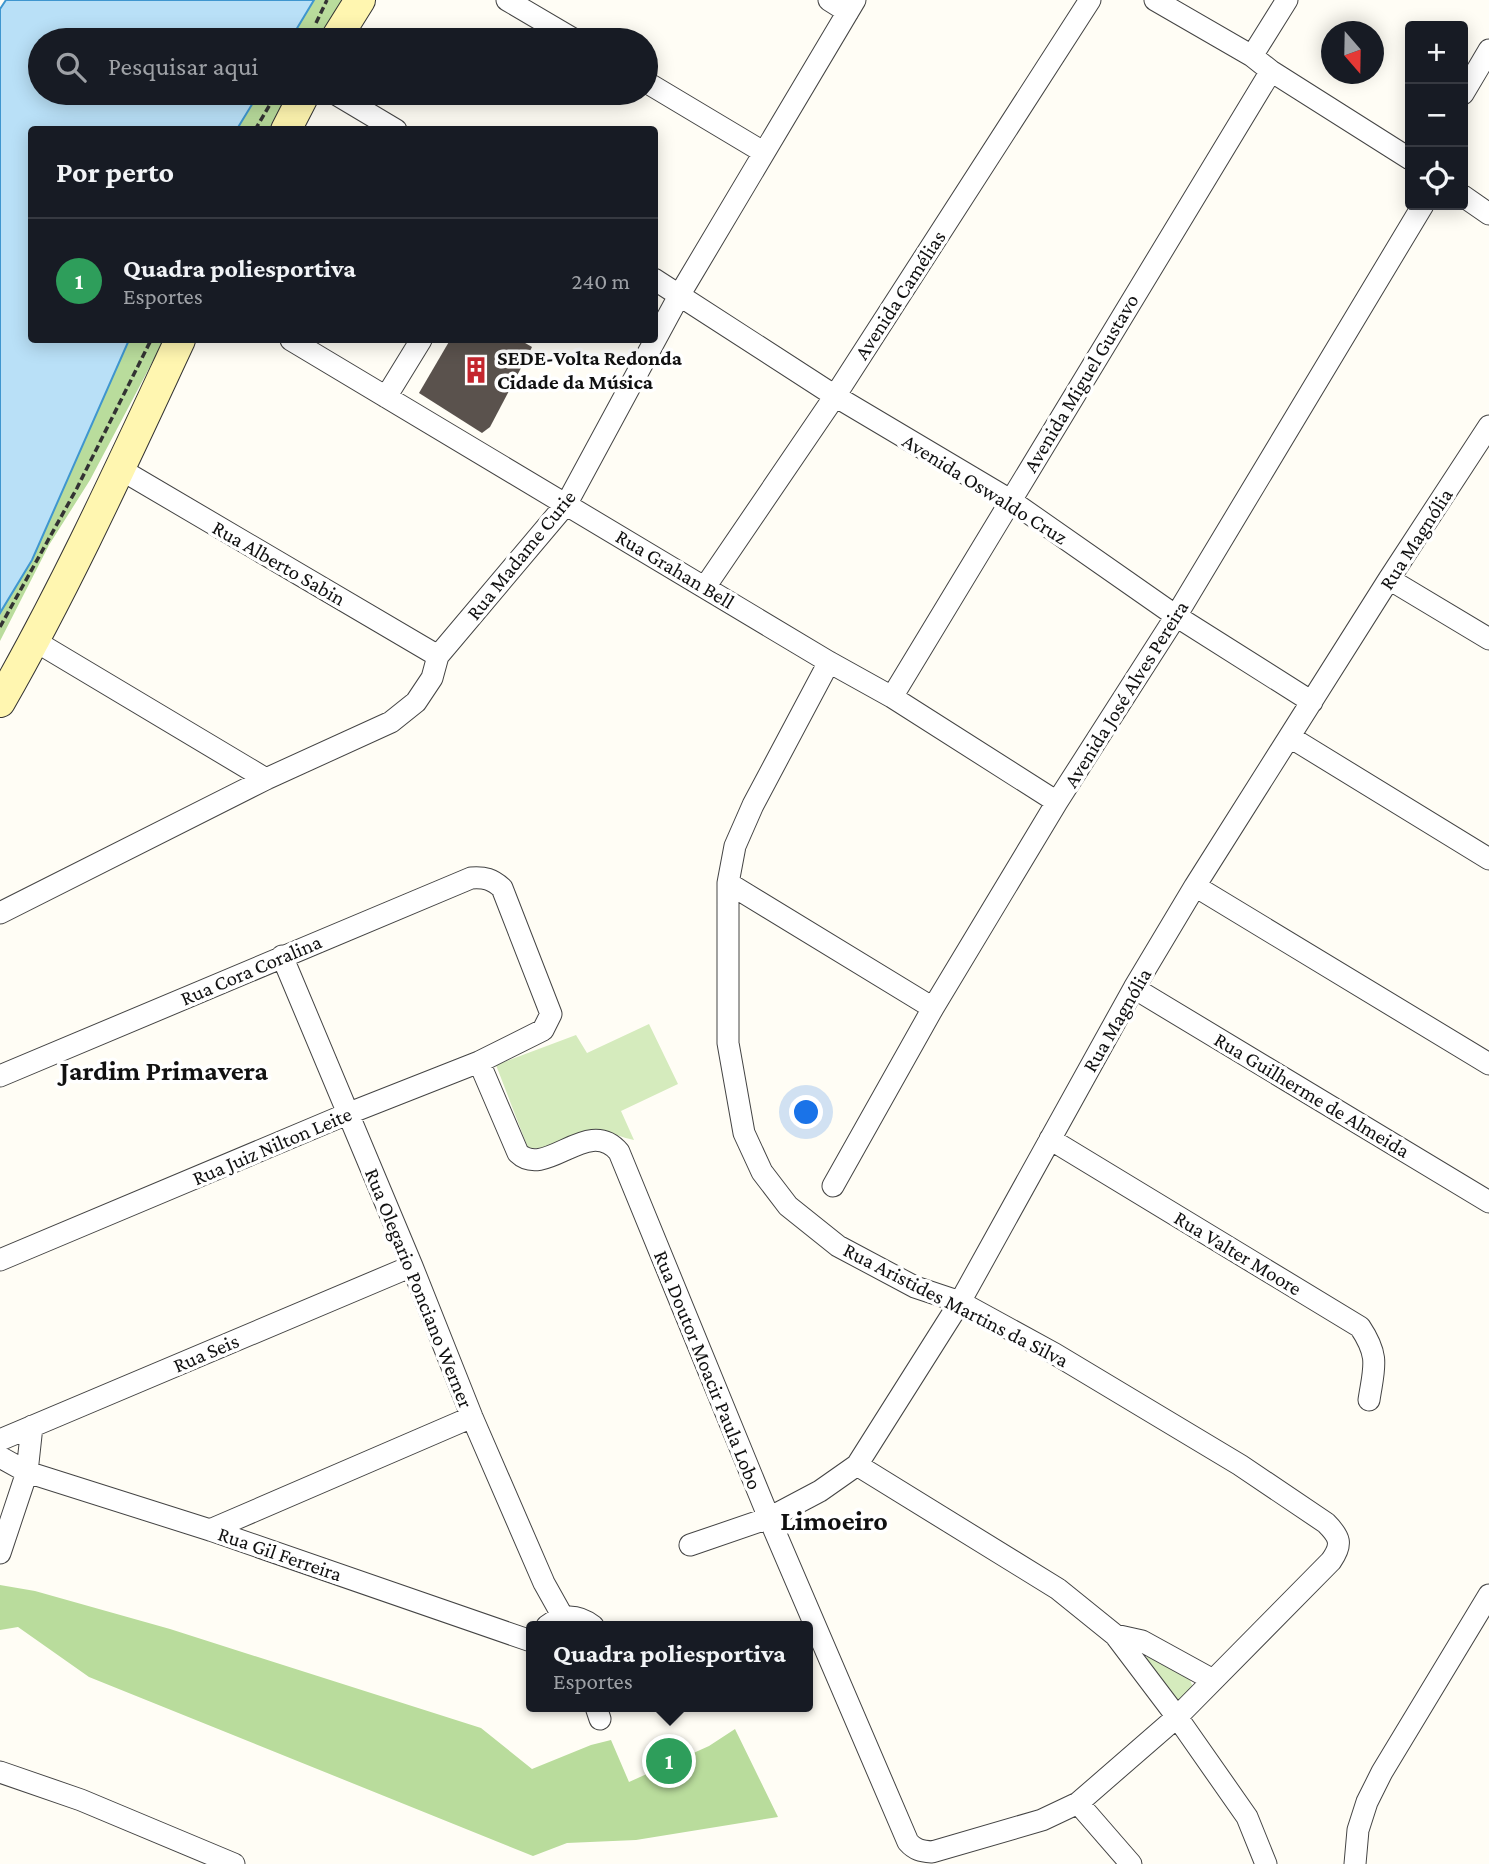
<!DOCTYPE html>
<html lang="pt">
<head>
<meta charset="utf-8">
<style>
	:root { --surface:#171b24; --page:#242831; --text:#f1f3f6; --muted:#9ea1a6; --line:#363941; --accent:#c4262e }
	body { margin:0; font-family:"Crimson Pro",serif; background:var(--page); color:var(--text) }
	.controls { position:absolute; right:21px; top:21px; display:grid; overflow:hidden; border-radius:7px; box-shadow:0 4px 18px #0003 }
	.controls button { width:63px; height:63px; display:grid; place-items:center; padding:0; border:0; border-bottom:2px solid var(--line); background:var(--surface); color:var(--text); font:35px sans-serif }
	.compass { position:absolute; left:1321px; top:21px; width:63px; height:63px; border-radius:50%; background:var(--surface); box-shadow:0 4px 18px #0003; rotate:160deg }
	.you { position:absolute; left:807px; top:1113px; width:24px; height:24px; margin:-18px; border:5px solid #fff; border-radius:50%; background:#1a73e8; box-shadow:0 0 0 10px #1a73e833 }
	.badge { display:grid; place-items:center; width:46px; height:46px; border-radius:50%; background:var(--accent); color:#fff; font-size:23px; font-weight:700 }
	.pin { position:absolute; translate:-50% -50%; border:4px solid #fff; box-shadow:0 2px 7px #0006 }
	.popup { position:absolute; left:526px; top:1621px; width:287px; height:91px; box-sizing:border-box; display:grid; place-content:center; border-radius:7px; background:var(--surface); filter:drop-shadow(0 2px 5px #0005); font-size:23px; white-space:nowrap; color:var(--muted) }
	.popup b { font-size:26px; color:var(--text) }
	.popup::after { content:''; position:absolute; left:50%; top:100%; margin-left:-14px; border:14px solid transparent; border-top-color:var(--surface) }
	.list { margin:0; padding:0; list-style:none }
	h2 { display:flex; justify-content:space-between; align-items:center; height:91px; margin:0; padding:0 28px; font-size:30px }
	h2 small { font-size:23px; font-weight:400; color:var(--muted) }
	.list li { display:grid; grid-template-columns:46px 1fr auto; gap:21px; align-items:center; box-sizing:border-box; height:126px; padding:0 28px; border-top:2px solid var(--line) }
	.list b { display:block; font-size:26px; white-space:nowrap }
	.list p { margin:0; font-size:23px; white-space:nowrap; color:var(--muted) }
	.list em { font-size:23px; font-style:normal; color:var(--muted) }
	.icon { flex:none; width:38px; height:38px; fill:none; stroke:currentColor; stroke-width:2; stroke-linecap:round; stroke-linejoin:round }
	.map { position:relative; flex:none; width:1489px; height:1864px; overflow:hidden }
	.search { position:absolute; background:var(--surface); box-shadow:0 4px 18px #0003; left:28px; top:28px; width:630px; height:77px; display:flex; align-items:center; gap:18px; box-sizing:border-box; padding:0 24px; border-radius:38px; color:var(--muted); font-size:26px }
	.panel { position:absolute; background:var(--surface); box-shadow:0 4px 18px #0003; left:28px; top:126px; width:630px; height:217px; border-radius:7px }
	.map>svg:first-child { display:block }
	.green { fill:#d5ebbd }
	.forest { fill:#b9dc9c }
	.water { fill:#b9e0f7; stroke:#3f96cf; stroke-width:2 }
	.building { fill:#5a524d }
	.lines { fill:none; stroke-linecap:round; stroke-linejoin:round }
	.minor-casing { stroke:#444; stroke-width:23 }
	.secondary-casing { stroke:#333; stroke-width:32 }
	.path { stroke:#333; stroke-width:3.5; stroke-dasharray:7 3.5; stroke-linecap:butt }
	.minor { stroke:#fff; stroke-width:21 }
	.secondary { stroke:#fff6b0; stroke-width:30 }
	.labels { text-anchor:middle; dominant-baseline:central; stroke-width:7; stroke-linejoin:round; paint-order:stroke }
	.street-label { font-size:21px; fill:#111; stroke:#fff }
	.poi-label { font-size:21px; font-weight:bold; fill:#111; stroke:#fff; text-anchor:start }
	.district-label { font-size:28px; font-weight:bold; fill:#111; stroke:#fff }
</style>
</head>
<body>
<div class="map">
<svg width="1489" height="1864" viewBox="0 0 1489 1864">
	<rect width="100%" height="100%" fill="#fffdf5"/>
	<path class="green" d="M649,1024L678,1084L621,1111L634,1140C624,1138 609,1132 602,1131C576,1129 556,1151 528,1148L496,1065L576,1035L587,1053Z
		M1150,1655L1190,1680L1194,1690L1177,1701L1142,1661Z"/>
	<path class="forest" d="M314,0H345L323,40H290Z
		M259,93H295L276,129L237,130Z
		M129,340H164L90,480L49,545L0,641V613L32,560Z
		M0,1585L35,1591L170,1629L481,1728L532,1769L591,1745L611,1740L629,1782L709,1746L735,1729L778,1817L636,1840L567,1843L533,1856L89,1677L18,1627L0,1630Z"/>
	<path class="water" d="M6,0H314L290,40H40V93H259L237,129L32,130V340H129L32,560L0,613V9Z"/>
	<path class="building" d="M450,340H520L532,347L490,427L482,433L419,393Z"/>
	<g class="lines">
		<defs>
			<path id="minor" d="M507,0L575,40
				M829,0L848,12
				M1155,0L1252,56L1271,71L1410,159
				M1252,56L1287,0
				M646,82L763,152
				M334,93L396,130
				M1463,94L1489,50
				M1463,196L1489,214
				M654,279L835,396L1010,500L1176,616L1312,702
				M291,340L829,662L892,697L1057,802
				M386,397L421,340
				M120,469L438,656
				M1389,579L1489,639
				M705,587L835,396L1090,0
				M35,641L266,779
				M892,697L1271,71
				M1290,737L1489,859
				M728,883L933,1008
				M1195,886L1489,1064
				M0,913L266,779L391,722L416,702L432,678L438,656L567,503L680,294L855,0
				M282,956L412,1266L472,1417L544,1583L563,1617
				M1134,988L1489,1202
				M479,1062L518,1153C546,1180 588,1115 619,1152L769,1518L908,1842C915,1850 921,1851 932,1852L1042,1820L1078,1803L1177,1717L1331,1561C1343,1544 1340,1537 1326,1523L1240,1465L1055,1354L960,1302L915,1287L838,1246L788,1206L762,1172L744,1133L728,1043V883L735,846L753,805L829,662
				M0,1076L471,878C485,877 492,879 502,888L551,1014L543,1030L479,1062L347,1114L0,1260
				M1050,1139L1360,1327C1380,1357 1374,1367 1369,1400
				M833,1186L933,1008L1057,802L1176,616L1423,205
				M32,1426L27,1472L210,1530L531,1641
				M0,1440L412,1266
				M0,1457L27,1472L0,1553
				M857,1465L1058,1589L1115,1635L1177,1717L1247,1817L1266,1864
				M210,1530L472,1417
				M690,1545L769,1518L820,1491L857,1465L960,1302L1134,988L1195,886L1389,579L1489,426
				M547,1626C563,1614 577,1614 593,1626
				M1115,1635L1142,1641L1213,1680
				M596,1707L600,1719
				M0,1772L81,1800L234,1864
				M1078,1803L1131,1864
				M1355,1864L1358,1830L1367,1802L1382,1772L1489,1595"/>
			<path id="secondary" d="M335,40L360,0
				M286,130L305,93
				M0,702C67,585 123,462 180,340"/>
		</defs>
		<use href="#minor" class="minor-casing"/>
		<use href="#secondary" class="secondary-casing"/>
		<path class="path" d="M316,23L327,0
			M307,40L312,30
			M255,130L272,101
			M0,627L77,488L151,340"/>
		<use href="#minor" class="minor"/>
		<use href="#secondary" class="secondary"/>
	</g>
	<defs>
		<symbol id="building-bare" viewBox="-9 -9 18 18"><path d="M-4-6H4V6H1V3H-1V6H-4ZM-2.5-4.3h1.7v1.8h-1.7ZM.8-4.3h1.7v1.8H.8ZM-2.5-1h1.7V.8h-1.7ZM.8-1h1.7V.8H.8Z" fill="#c4262e" stroke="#fff" stroke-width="2.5" paint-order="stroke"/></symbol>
	</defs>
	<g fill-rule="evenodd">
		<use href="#building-bare" x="457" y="351" width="38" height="38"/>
	</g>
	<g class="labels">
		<g class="street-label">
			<text transform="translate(900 295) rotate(-57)">Avenida Camélias</text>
			<text transform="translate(1081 383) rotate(-59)">Avenida Miguel Gustavo</text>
			<text transform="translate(985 489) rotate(32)">Avenida Oswaldo Cruz</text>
			<text transform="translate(1416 539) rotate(-57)">Rua Magnólia</text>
			<text transform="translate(521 555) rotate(-51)">Rua Madame Curie</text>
			<text transform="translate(279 563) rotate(30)">Rua Alberto Sabin</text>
			<text transform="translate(675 569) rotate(31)">Rua Grahan Bell</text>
			<text transform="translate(1126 694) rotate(-58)">Avenida José Alves Pereira</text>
			<text transform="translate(251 970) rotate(-23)">Rua Cora Coralina</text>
			<text transform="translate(1117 1020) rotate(-60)">Rua Magnólia</text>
			<text transform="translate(1312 1095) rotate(31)">Rua Guilherme de Almeida</text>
			<text transform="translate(272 1146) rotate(-23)">Rua Juiz Nilton Leite</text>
			<text transform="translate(1238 1253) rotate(31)">Rua Valter Moore</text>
			<text transform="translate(419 1288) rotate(68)">Rua Olegario Ponciano Werner</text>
			<text transform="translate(956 1305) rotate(27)">Rua Aristides Martins da Silva</text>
			<text transform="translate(206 1353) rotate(-23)">Rua Seis</text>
			<text transform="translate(708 1370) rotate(68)">Rua Doutor Moacir Paula Lobo</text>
			<text transform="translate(280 1554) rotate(19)">Rua Gil Ferreira</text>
		</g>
		<g class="poi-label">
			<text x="497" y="358">SEDE-Volta Redonda<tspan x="497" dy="24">Cidade da Música</tspan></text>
		</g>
		<g class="district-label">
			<text x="164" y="1070">Jardim Primavera</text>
			<text x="834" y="1520">Limoeiro</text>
		</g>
	</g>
</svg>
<div class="controls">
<button>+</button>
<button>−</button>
<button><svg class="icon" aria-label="locate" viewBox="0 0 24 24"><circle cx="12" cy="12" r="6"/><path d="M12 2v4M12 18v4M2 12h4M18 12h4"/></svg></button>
</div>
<svg class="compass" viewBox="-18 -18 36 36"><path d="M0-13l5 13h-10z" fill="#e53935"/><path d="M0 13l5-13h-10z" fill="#9ea1a6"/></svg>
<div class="you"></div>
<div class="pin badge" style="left:669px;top:1761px;background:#2e9e5b">1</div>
<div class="popup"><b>Quadra poliesportiva</b>Esportes</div>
<div class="search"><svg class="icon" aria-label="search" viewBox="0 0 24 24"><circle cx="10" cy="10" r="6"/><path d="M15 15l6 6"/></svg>Pesquisar aqui</div>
<section class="panel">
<h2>Por perto<small></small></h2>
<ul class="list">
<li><span class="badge" style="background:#2e9e5b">1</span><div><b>Quadra poliesportiva</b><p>Esportes</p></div><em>240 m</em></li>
</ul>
</section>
</div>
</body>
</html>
